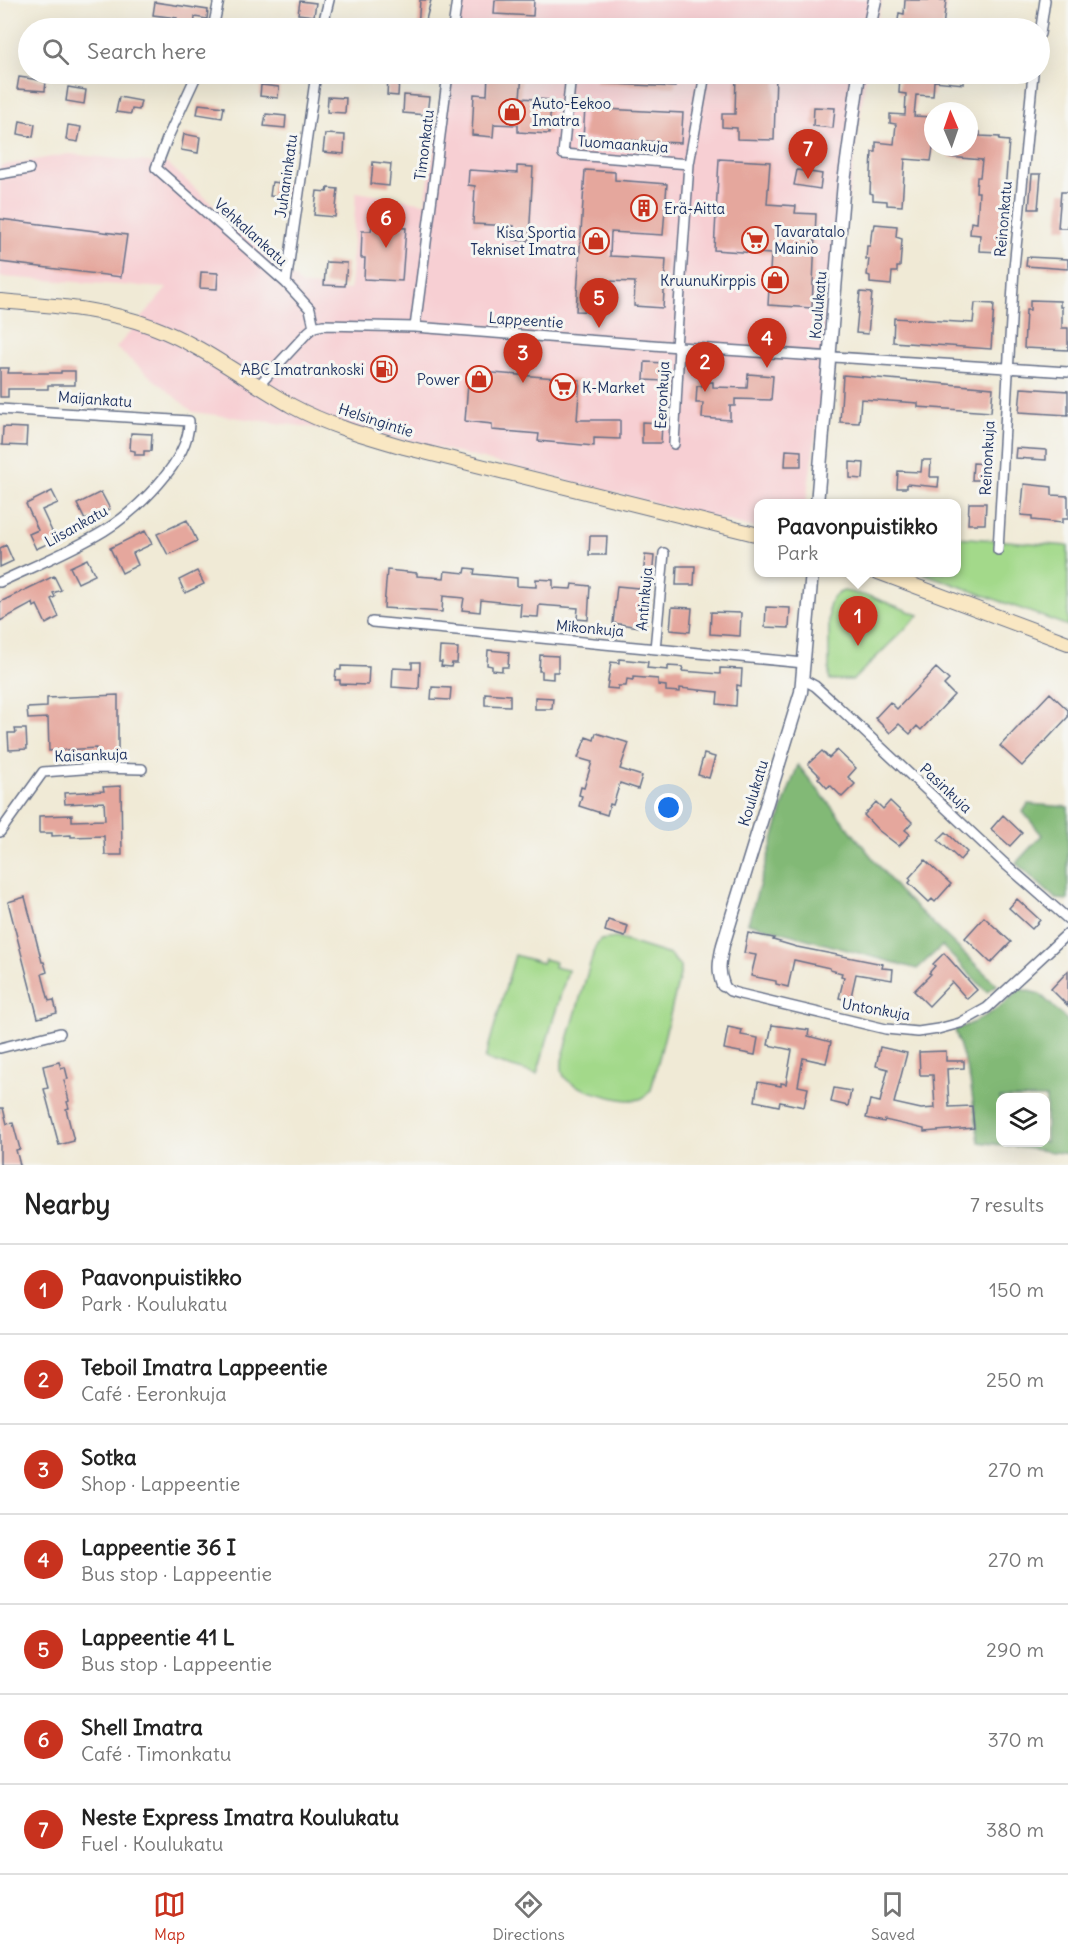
<!DOCTYPE html>
<html lang="en">
<head>
<meta charset="utf-8">
<style>
	:root { --surface:#fff; --page:#f6f6f6; --text:#222; --muted:#767676; --line:#e0e0e0; --accent:#c8321e }
	body { margin:0; font-family:Delius,sans-serif; background:var(--page); color:var(--text) }
	.controls { position:absolute; right:18px; bottom:18px; display:grid; overflow:hidden; border-radius:12px; box-shadow:0 6px 24px #0002 }
	.controls button { width:54px; height:54px; display:grid; place-items:center; padding:0; border:0; border-bottom:2px solid var(--line); background:var(--surface); color:var(--text); font:30px sans-serif }
	.compass { position:absolute; left:924px; top:102px; width:54px; height:54px; border-radius:50%; background:var(--surface); box-shadow:0 6px 24px #0002; rotate:358deg }
	.you { position:absolute; left:669px; top:808px; width:21px; height:21px; margin:-15px; border:4px solid #fff; border-radius:50%; background:#1a73e8; box-shadow:0 0 0 9px #1a73e833 }
	.badge { display:grid; place-items:center; width:39px; height:39px; border-radius:50%; background:var(--accent); color:#fff; font-size:20px; font-weight:700 }
	.pin { position:absolute; translate:-50% -50px; filter:drop-shadow(0 2px 3px #0008) }
	.pin::after { content:''; position:absolute; top:32px; width:21px; height:18px; background:inherit; clip-path:polygon(0 0,100% 0,50% 100%) }
	.popup { position:absolute; left:754px; top:499px; width:207px; height:78px; box-sizing:border-box; display:grid; place-content:center; border-radius:12px; background:var(--surface); filter:drop-shadow(0 2px 4px #0005); font-size:20px; white-space:nowrap; color:var(--muted) }
	.popup b { font-size:22px; color:var(--text) }
	.popup::after { content:''; position:absolute; left:50%; top:100%; margin-left:-12px; border:12px solid transparent; border-top-color:var(--surface) }
	.list { margin:0; padding:0; list-style:none }
	h2 { display:flex; justify-content:space-between; align-items:center; height:78px; margin:0; padding:0 24px; font-size:26px }
	h2 small { font-size:20px; font-weight:400; color:var(--muted) }
	.list li { display:grid; grid-template-columns:39px 1fr auto; gap:18px; align-items:center; box-sizing:border-box; height:90px; padding:0 24px; border-top:2px solid var(--line) }
	.list b { display:block; font-size:22px; white-space:nowrap }
	.list p { margin:0; font-size:20px; white-space:nowrap; color:var(--muted) }
	.list em { font-size:20px; font-style:normal; color:var(--muted) }
	.icon { flex:none; width:33px; height:33px; fill:none; stroke:currentColor; stroke-width:2; stroke-linecap:round; stroke-linejoin:round }
	.map { position:relative; flex:none; width:1068px; height:1165px; overflow:hidden }
	.search { position:absolute; background:var(--surface); box-shadow:0 6px 24px #0002; left:18px; right:18px; top:18px; height:66px; display:flex; align-items:center; gap:15px; box-sizing:border-box; padding:0 21px; border-radius:33px; color:var(--muted); font-size:22px }
	.sheet { height:708px; background:var(--surface) }
	nav { display:flex; justify-content:space-around; align-items:center; box-sizing:border-box; height:84px; border-top:2px solid var(--line); background:var(--surface); font-size:16px; color:var(--muted) }
	nav a { display:grid; justify-items:center; gap:3px }
	nav .on { color:var(--accent) }
	.map>svg:first-child { display:block }
	.built { fill:#f7cfd3 }
	.green { fill:#a3d98a; stroke:#5f8474; stroke-width:1.5 }
	.forest { fill:#82b976; stroke:#4e746a; stroke-width:1.5; fill-rule:evenodd }
	.building { fill:#e5a79d }
	.lines { fill:none; stroke-linecap:round; stroke-linejoin:round }
	.minor-casing { stroke:#667088; stroke-width:12 }
	.tertiary-casing { stroke:#667088; stroke-width:15 }
	.secondary-casing { stroke:#667088; stroke-width:16 }
	.minor { stroke:#fff; stroke-width:9 }
	.tertiary { stroke:#fff; stroke-width:12 }
	.secondary { stroke:#f9e7c3; stroke-width:14 }
	.labels { text-anchor:middle; dominant-baseline:central; stroke-width:6; stroke-linejoin:round; paint-order:stroke }
	.poi-label { font-size:15px; fill:#1b2f5e; stroke:#f6f6f2; text-anchor:start }
	.street-label { font-size:15px; fill:#1b2f5e; stroke:#f6f6f2 }
</style>
</head>
<body>
<div class="map">
<svg width="1068" height="1165" viewBox="0 0 1068 1165">
	<rect width="100%" height="100%" fill="#f6f6f2"/>
	<filter id="ink" filterUnits="userSpaceOnUse"><feTurbulence type="fractalNoise" baseFrequency=".0167" numOctaves="2"/><feDisplacementMap in="SourceGraphic" scale="12" xChannelSelector="R" yChannelSelector="G"/><feConvolveMatrix kernelMatrix="1 2 1 2 8 2 1 2 1" color-interpolation-filters="sRGB"/></filter>
	<filter id="wash" filterUnits="userSpaceOnUse"><feTurbulence type="fractalNoise" baseFrequency=".008" numOctaves="4" result="noise"/><feDisplacementMap in="SourceGraphic" scale="24" xChannelSelector="R" yChannelSelector="G"/><feGaussianBlur stdDeviation="1.35" result="paint"/><feColorMatrix in="noise" values="0 0 0 0 0 0 0 0 0 0 0 0 0 0 0 0 0 1.4 0 .05"/><feComposite in="paint" operator="in"/></filter>
	<g filter="url(#wash)">
		<rect width="100%" height="100%" fill="#f0ead6"/>
		<path class="built" d="M460,0H882L875,28H455Z
			M447,74H866L806,503L759,504V529L403,439L193,412L116,348L167,288L0,277V166L69,154L168,164L302,285L350,290L356,192L425,203Z"/>
		<path class="green" d="M957,537L1068,546V626L923,573L957,572Z
			M844,591L872,597L919,615L853,680H830L829,677V607C831,597 835,594 844,591Z
			M616,938L670,955L680,966V975L651,1090C647,1094 645,1098 640,1099C625,1104 577,1089 566,1079C561,1074 562,1067 562,1060L595,947L600,940Z
			M515,955L542,963L544,959L555,962L554,967L568,970L537,1074L485,1059Z"/>
		<path class="forest" d="M798,765L899,891L997,985L987,992L942,946L917,969L748,923L785,800Z
			M1028,804L1068,807V900L1056,899L1016,863L1042,835L1023,812Z
			M1020,989L1040,994L1068,1021V1154L979,1142L970,1080L955,1030C981,1021 1001,1008 1020,989ZM1000,1098H1046V1142H1000Z"/>
		<g id="blocks">
			<path class="building" d="M420,0H431L424,28H418Z
				M495,0H534L533,16L494,14Z
				M905,0H946L943,28H897L899,13L904,14Z
				M300,1L316,3L314,16L298,14Z
				M155,2L208,10L207,19L195,17L194,27L176,25L177,18L153,15Z
				M488,74H522L520,98L551,100L549,134L518,132V125L494,124L493,137L472,135L474,94L487,95Z
				M596,74H676L675,87L596,83Z
				M736,74H776L774,140L737,139V128L722,127V114H735Z
				M900,74H965L964,84L934,81L933,96L916,95L914,116L933,117V148L931,161L905,159L902,206L887,205V201L873,200V194L870,193L872,152H876V142L894,144L896,124L890,123V114L905,115L906,94L899,93Z
				M19,77L46,81L45,91L17,89Z
				M388,78L399,79L398,96L387,95Z
				M261,85L279,87L278,98L260,96Z
				M68,87L86,90L84,104L66,101Z
				M404,95L429,97L427,115L403,113Z
				M119,97L141,101L139,110L132,109L131,114L116,112Z
				M328,97L346,98L345,113L327,112Z
				M199,104L224,107L222,118L197,114Z
				M814,107L835,108L833,128L813,126Z
				M585,108L683,113L681,143L583,138Z
				M266,114L286,116L285,128L264,126Z
				M20,121L35,124L33,137L18,134Z
				M68,125L81,127L78,142L66,140Z
				M969,131L980,132V136L1000,137L999,140L1009,141L1000,252L979,251L980,235L970,234L971,222L977,223L979,192H976L977,177H980L982,160L949,157V147H969Z
				M184,134L200,137L198,153L181,150Z
				M325,134L345,135L344,154L323,152Z
				M719,159L770,162L767,204L796,206L795,213L816,214L812,308L768,305L771,254L714,250Z
				M373,162L391,164L389,186L371,184Z
				M517,166L533,167L529,241L513,240L514,226L473,224L475,186L468,185L469,170L517,173Z
				M585,170L615,172V180L667,184L663,235L611,232L610,256L666,259L663,308L634,306L635,282L608,281L606,312L576,311Z
				M797,170L822,174L820,189L794,185Z
				M1032,174H1041L1038,209H1029Z
				M272,182L289,184L288,195L279,194L278,197L270,196Z
				M328,188L338,189L335,217L314,215L317,191L327,192Z
				M1061,192H1068V228H1058Z
				M0,219L127,235L121,277L0,262Z
				M875,224L897,226L896,237L902,239L900,267H897V272H892L891,285L870,283V276L867,275L869,259H866L867,246H870L872,229H874Z
				M372,225L406,228L402,281L364,279L365,258H361L362,231H371Z
				M1027,257L1068,259V269L1026,266Z
				M326,262L347,263L345,286L324,285Z
				M201,272L218,273L217,289L200,288Z
				M860,292L872,293L868,334L856,333Z
				M1030,300L1060,301V307H1062V328H1068V350L1024,348L1026,310H1030Z
				M975,303L994,304L991,349L893,342L894,318L973,323Z
				M645,362L665,363L664,381L644,380Z
				M0,368H9L8,373H61V371H75V385H48V389H8V397H0Z
				M469,371L580,380L577,420H620V439L594,438V446L538,441L539,434L492,430V424L465,421Z
				M748,374L773,376L771,400L735,399V406H730V420L702,418L703,403H696L697,386H702V382H713V387L747,388Z
				M843,375L993,388L991,412L918,407V403L861,399L859,423L840,422Z
				M1021,388L1068,391V415L1019,412Z
				M642,422L662,423L661,443H642Z
				M3,427L27,428L26,446L2,445Z
				M131,433L152,434L151,451H144V455H135V451L130,450Z
				M1016,448L1046,450V460L1015,458Z
				M786,450L801,451V466H785Z
				M922,460H931L930,477H939L938,487L907,484V488H897L898,471L921,472Z
				M850,462L864,463L863,479L850,478Z
				M973,463L988,464L987,480H972Z
				M1024,484L1052,487V495L1068,496V519H1062V523L1032,520V516L1021,515Z
				M52,491L58,503L42,510L56,540L36,549L29,534L38,530L26,504Z
				M101,492L110,509L85,520L77,504Z
				M969,503H986L985,524H968Z
				M187,520L197,541L168,555L157,534Z
				M145,531L152,544L133,553L138,565L122,573L110,548Z
				M590,536H607L606,555H589Z
				M6,545L13,561L0,567V548Z
				M645,555L654,556L652,579H643Z
				M87,559L95,575L78,583L70,567Z
				M677,566H695L694,585H676Z
				M466,568L475,569L474,574L517,578V586L536,587V579L553,580V588L571,589L572,584L590,586L588,620L577,619L578,608L539,605L538,617L520,616L521,604L509,603L481,600L480,612L462,610L464,598L443,596L442,612L384,608L387,570L417,573V576L444,578L445,571L465,573Z
				M197,571L204,584L185,593L179,580Z
				M54,576L61,590L53,593L55,597L51,599L59,617L46,624L37,605L34,607L33,603L0,621V602Z
				M617,586L649,589L646,628L613,623Z
				M672,607L692,608L690,632L670,630Z
				M766,607L790,608L789,628L765,627Z
				M711,612L741,613L740,636L710,634Z
				M440,647L458,648L457,663H452L451,667L441,666L442,662H439Z
				M488,650L509,652L508,667H502V671L492,670V666L487,665Z
				M540,655L558,656V672H553V679L542,678V671H539Z
				M619,659L648,662L647,668L668,670V666L683,667L682,671L720,674V668L742,669L741,686L737,685L736,706L717,704L718,692L680,688V692L666,691V686L658,685V679L633,677V680L627,679L626,686H618V689L607,688L611,662L619,663Z
				M412,662H420L419,689L392,687L393,668L412,669Z
				M341,666L369,667L368,685L340,684V680H335L336,670H341Z
				M936,668L949,680L944,685L954,695L921,730L917,726L910,734L899,724L890,733L875,718L890,702L897,709Z
				M432,687L451,688L450,700L431,699Z
				M485,693L510,695V706L485,705Z
				M1050,693L1068,710V717L1022,766L1000,746Z
				M118,695V755L97,756L96,748L49,751L48,718L28,719L27,708L47,707V698Z
				M535,697L553,698L552,709H535Z
				M15,729H26L27,749L9,750L8,733H16Z
				M596,733L629,743L620,769L642,776L638,789L620,783L613,805L610,804L607,815L579,806L582,796L579,795L581,787L584,788L592,762L578,758L586,737L594,740Z
				M837,750L856,768L848,777L855,784L842,797L830,785L827,788L818,778L820,776L808,764L822,751L829,758Z
				M704,754L715,757L709,778L698,775Z
				M121,786L122,855H105L104,836L71,837V835L52,836V833H39V816L72,815V821L105,820L104,802L65,804L64,793L104,791L103,787Z
				M890,801L912,822L905,830L910,834L899,846L878,830L864,815L876,802L883,809Z
				M1003,815L1022,833L1010,846L991,829Z
				M946,832L967,852L960,860L938,840Z
				M925,860L951,884L935,902L932,899L929,902L909,883L911,880L909,878Z
				M25,897L42,962H44L47,972L42,974L49,1001L54,1000L57,1013L38,1018L8,902Z
				M1017,899L1040,920L1032,929L1009,908Z
				M984,917L1011,942L991,963L965,938Z
				M608,920L628,926L625,937L605,931Z
				M748,933L774,938L773,940L797,947L883,964L882,968L893,969L892,980L856,974L850,1001L839,998L844,977L841,976L842,973L830,970V968L794,960L788,987L776,984V981L751,976L756,955L744,953Z
				M944,953L977,990L967,999L952,982L929,1006L914,991L931,974L929,973L935,966L933,964Z
				M1068,971V1006L1051,989Z
				M772,1025L809,1030L808,1036L831,1042L826,1063L803,1058L798,1086L808,1088L804,1107L780,1102L779,1106L755,1101L758,1082L781,1086V1083L786,1084L792,1050L768,1045Z
				M728,1027L742,1030L741,1035L758,1038L755,1055L724,1049Z
				M880,1047L907,1053L894,1103L921,1109L935,1108L933,1075H920L919,1052L946,1051V1061H964V1068L947,1069L949,1107L972,1106L974,1128L924,1132V1129L885,1120L884,1122L866,1118L870,1100L880,1102L888,1069L876,1066Z
				M59,1062L61,1068L65,1067L68,1079L64,1080L69,1101L67,1102L69,1108L66,1109L74,1141L59,1145L44,1089L48,1088L43,1066Z
				M834,1088L851,1091L848,1106L831,1102Z
				M0,1108H3L7,1124L13,1123L20,1149L16,1150L20,1165H0Z"/>
		</g>
	</g>
	<g filter="url(#ink)">
		<use href="#blocks" fill-opacity="0" stroke="#667088" stroke-width="1.5"/>
		<g class="lines">
			<defs>
				<path id="minor" d="M213,28L219,0
					M322,28L329,0
					M453,28L457,0
					M1040,34L1045,0
					M197,74L167,139L156,168L286,283L310,309L314,327
					M571,74L563,154L689,164
					M0,174L29,169
					M286,283L316,74
					M415,327L448,74
					M676,347L689,164L705,74
					M259,385L308,332L314,327L323,325L415,327L679,347L1068,372
					M0,409L189,421C190,461 136,511 104,531C71,551 34,566 0,582
					M674,444L679,347
					M998,550L1014,268L1033,74
					M372,622L804,663
					M655,649L664,553
					M804,680L815,686L835,704L1004,863L1068,919
					M0,832L43,772L95,768L142,769
					M723,985L730,991L740,994L886,1029L918,1032L938,1029L960,1023L987,1008L1068,933
					M0,1048L60,1033"/>
				<path id="tertiary" d="M869,28L875,0
					M817,504L844,182L859,74
					M723,985C717,970 720,960 723,945L801,692L812,572"/>
				<path id="secondary" d="M0,301C54,306 102,308 153,327C204,346 245,380 292,406C327,425 366,436 404,447L759,535
					M878,572L1068,643"/>
			</defs>
			<use href="#minor" class="minor-casing"/>
			<use href="#tertiary" class="tertiary-casing"/>
			<use href="#secondary" class="secondary-casing"/>
			<use href="#minor" class="minor"/>
			<use href="#tertiary" class="tertiary"/>
			<use href="#secondary" class="secondary"/>
		</g>
	</g>
	<defs>
		<symbol id="shop-ring" viewBox="-11 -11 22 22"><circle r="9.5" fill="#f6f6f2" stroke="#c8321e" stroke-width="1.5"/><path d="M-5-2.5h2.3a2.7 3.5 0 0 1 5.4 0H5L5.5 6h-11ZM-1.5-2.5h3a1.5 2.3 0 0 0-3 0Z" fill="#c8321e"/></symbol>
		<symbol id="building-ring" viewBox="-11 -11 22 22"><circle r="9.5" fill="#f6f6f2" stroke="#c8321e" stroke-width="1.5"/><path d="M-4-6H4V6H1V3H-1V6H-4ZM-2.5-4.3h1.7v1.8h-1.7ZM.8-4.3h1.7v1.8H.8ZM-2.5-1h1.7V.8h-1.7ZM.8-1h1.7V.8H.8Z" fill="#c8321e"/></symbol>
		<symbol id="supermarket-ring" viewBox="-11 -11 22 22"><circle r="9.5" fill="#f6f6f2" stroke="#c8321e" stroke-width="1.5"/><path d="M-6-5.5h2.5l.6 2H6L4.5 2H-2.5L-4.4-4H-6ZM-1.5 3.2a1.3 1.3 0 1 0 .1 0ZM3 3.2a1.3 1.3 0 1 0 .1 0Z" fill="#c8321e"/></symbol>
		<symbol id="fuel-ring" viewBox="-11 -11 22 22"><circle r="9.5" fill="#f6f6f2" stroke="#c8321e" stroke-width="1.5"/><path d="M-5.5-6h7V0h2V4h1.3V-2.5L3-4.5l.8-.8L6-3V5H2.5V1h-1V6h-7ZM-4.2-4.7v3.2H.2V-4.7Z" fill="#c8321e"/></symbol>
	</defs>
	<g fill-rule="evenodd">
		<use href="#shop-ring" x="497" y="97" width="30" height="30"/>
		<use href="#building-ring" x="629" y="193" width="30" height="30"/>
		<use href="#supermarket-ring" x="740" y="225" width="30" height="30"/>
		<use href="#shop-ring" x="581" y="226" width="30" height="30"/>
		<use href="#shop-ring" x="760" y="265" width="30" height="30"/>
		<use href="#fuel-ring" x="369" y="354" width="30" height="30"/>
		<use href="#shop-ring" x="464" y="364" width="30" height="30"/>
		<use href="#supermarket-ring" x="548" y="372" width="30" height="30"/>
	</g>
	<g class="labels">
		<g class="poi-label">
			<text x="532" y="103">Auto-Eekoo<tspan x="532" dy="17">Imatra</tspan></text>
			<text x="664" y="208">Erä-Aitta</text>
			<text x="774" y="231">Tavaratalo<tspan x="774" dy="17">Mainio</tspan></text>
			<text x="576" y="232" text-anchor="end">Kisa Sportia<tspan x="576" dy="17">Tekniset Imatra</tspan></text>
			<text x="756" y="280" text-anchor="end">KruunuKirppis</text>
			<text x="364" y="369" text-anchor="end">ABC Imatrankoski</text>
			<text x="460" y="379" text-anchor="end">Power</text>
			<text x="582" y="387">K-Market</text>
		</g>
		<g class="street-label">
			<text transform="translate(623 144) rotate(4)">Tuomaankuja</text>
			<text transform="translate(424 145) rotate(-83)">Timonkatu</text>
			<text transform="translate(286 176) rotate(-82)">Juhaninkatu</text>
			<text transform="translate(1003 219) rotate(-85)">Reinonkatu</text>
			<text transform="translate(251 232) rotate(42)">Vehkalankatu</text>
			<text transform="translate(818 305) rotate(-85)">Koulukatu</text>
			<text transform="translate(526 320) rotate(4)">Lappeentie</text>
			<text transform="translate(662 395) rotate(-87)">Eeronkuja</text>
			<text transform="translate(95 399) rotate(4)">Maijankatu</text>
			<text transform="translate(376 420) rotate(18)">Helsingintie</text>
			<text transform="translate(987 458) rotate(-87)">Reinonkuja</text>
			<text transform="translate(76 526) rotate(-29)">Liisankatu</text>
			<text transform="translate(644 599) rotate(-85)">Antinkuja</text>
			<text transform="translate(590 628) rotate(5)">Mikonkuja</text>
			<text transform="translate(91 755) rotate(-2)">Kaisankuja</text>
			<text transform="translate(946 788) rotate(43)">Pasinkuja</text>
			<text transform="translate(753 793) rotate(-73)">Koulukatu</text>
			<text transform="translate(876 1009) rotate(10)">Untonkuja</text>
		</g>
	</g>
</svg>
<div class="controls">
<button><svg class="icon" aria-label="layers" viewBox="0 0 24 24"><path d="M12 4l9 5-9 5-9-5zM3 14l9 5 9-5"/></svg></button>
</div>
<svg class="compass" viewBox="-18 -18 36 36"><path d="M0-13l5 13h-10z" fill="#e53935"/><path d="M0 13l5-13h-10z" fill="#767676"/></svg>
<div class="you"></div>
<div class="pin badge" style="left:858px;top:646px">1</div>
<div class="popup"><b>Paavonpuistikko</b>Park</div>
<div class="pin badge" style="left:705px;top:392px">2</div>
<div class="pin badge" style="left:523px;top:383px">3</div>
<div class="pin badge" style="left:767px;top:368px">4</div>
<div class="pin badge" style="left:599px;top:328px">5</div>
<div class="pin badge" style="left:386px;top:248px">6</div>
<div class="pin badge" style="left:808px;top:179px">7</div>
<div class="search"><svg class="icon" aria-label="search" viewBox="0 0 24 24"><circle cx="10" cy="10" r="6"/><path d="M15 15l6 6"/></svg>Search here</div>
</div>
<section class="sheet">
<h2>Nearby<small>7 results</small></h2>
<ul class="list">
<li><span class="badge">1</span><div><b>Paavonpuistikko</b><p>Park · Koulukatu</p></div><em>150 m</em></li>
<li><span class="badge">2</span><div><b>Teboil Imatra Lappeentie</b><p>Café · Eeronkuja</p></div><em>250 m</em></li>
<li><span class="badge">3</span><div><b>Sotka</b><p>Shop · Lappeentie</p></div><em>270 m</em></li>
<li><span class="badge">4</span><div><b>Lappeentie 36 I</b><p>Bus stop · Lappeentie</p></div><em>270 m</em></li>
<li><span class="badge">5</span><div><b>Lappeentie 41 L</b><p>Bus stop · Lappeentie</p></div><em>290 m</em></li>
<li><span class="badge">6</span><div><b>Shell Imatra</b><p>Café · Timonkatu</p></div><em>370 m</em></li>
<li><span class="badge">7</span><div><b>Neste Express Imatra Koulukatu</b><p>Fuel · Koulukatu</p></div><em>380 m</em></li>
</ul>
</section>
<nav>
<a class="on"><svg class="icon" aria-label="map" viewBox="0 0 24 24"><path d="M3 6l6-2 6 2 6-2v14l-6 2-6-2-6 2zM9 4v14M15 6v14"/></svg>Map</a>
<a><svg class="icon" aria-label="directions" viewBox="0 0 24 24"><path d="M12 3l9 9-9 9-9-9zM9 14v-3h6M13 9l2 2-2 2"/></svg>Directions</a>
<a><svg class="icon" aria-label="saved" viewBox="0 0 24 24"><path d="M7 4h10v16l-5-4-5 4z"/></svg>Saved</a>
</nav>
</body>
</html>
